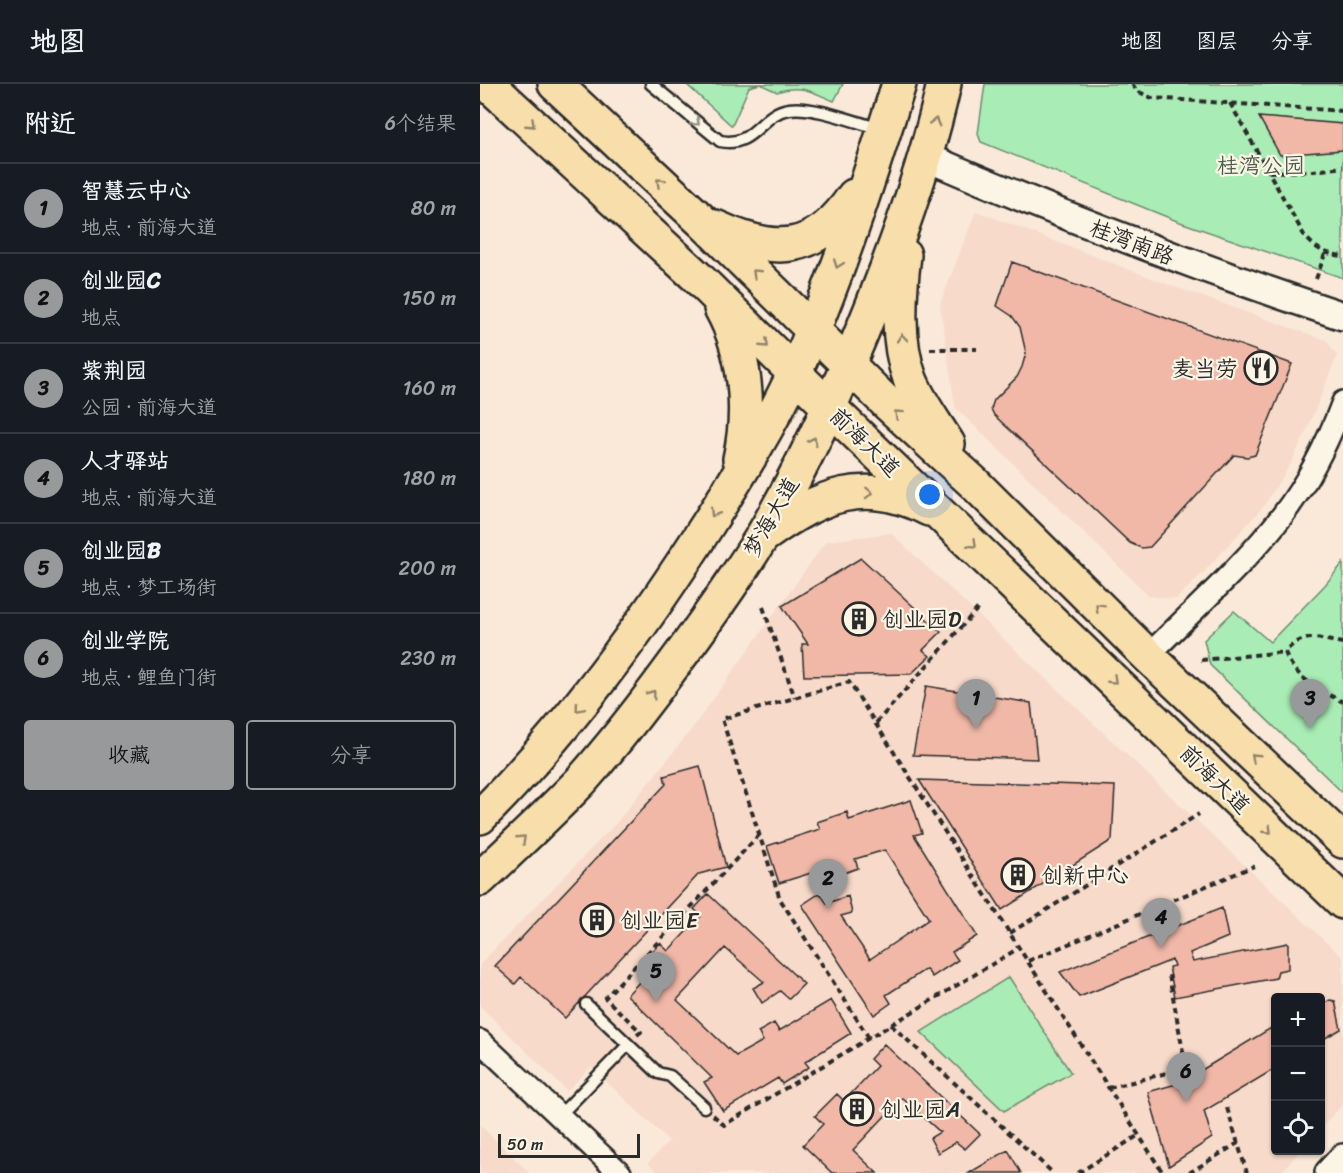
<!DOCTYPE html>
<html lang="zh">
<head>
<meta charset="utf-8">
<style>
	:root { --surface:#171b24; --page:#20242c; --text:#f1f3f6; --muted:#9ea1a6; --line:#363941; --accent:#98999b }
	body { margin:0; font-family:Sriracha,"LXGW WenKai TC",sans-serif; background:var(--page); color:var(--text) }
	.controls { position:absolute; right:18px; bottom:18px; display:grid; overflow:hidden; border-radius:6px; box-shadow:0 2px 4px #0004 }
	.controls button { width:54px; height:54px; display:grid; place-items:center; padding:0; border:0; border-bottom:2px solid var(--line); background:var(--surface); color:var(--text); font:30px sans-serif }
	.scale { position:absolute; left:18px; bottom:15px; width:142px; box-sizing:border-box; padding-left:6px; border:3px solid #2b2b2b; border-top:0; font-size:16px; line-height:21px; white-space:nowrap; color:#2b2b2b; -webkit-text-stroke:4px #fcf5e5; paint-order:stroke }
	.you { position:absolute; left:450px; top:411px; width:21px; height:21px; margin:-15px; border:4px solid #fff; border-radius:50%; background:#1a73e8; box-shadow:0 0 0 9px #1a73e833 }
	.badge { display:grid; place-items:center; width:39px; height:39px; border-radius:50%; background:var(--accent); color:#111; font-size:20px; font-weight:700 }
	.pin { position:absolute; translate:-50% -50px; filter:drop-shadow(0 2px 3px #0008) }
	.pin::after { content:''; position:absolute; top:32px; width:21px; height:18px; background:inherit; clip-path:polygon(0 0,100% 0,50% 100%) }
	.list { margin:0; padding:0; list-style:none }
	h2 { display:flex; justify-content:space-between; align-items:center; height:78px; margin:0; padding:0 24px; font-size:26px }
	h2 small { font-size:20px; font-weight:400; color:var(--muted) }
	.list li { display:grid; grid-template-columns:39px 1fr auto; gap:18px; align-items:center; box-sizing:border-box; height:90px; padding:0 24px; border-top:2px solid var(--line) }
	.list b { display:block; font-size:22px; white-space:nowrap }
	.list p { margin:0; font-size:20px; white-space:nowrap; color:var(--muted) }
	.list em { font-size:20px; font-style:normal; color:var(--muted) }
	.actions { display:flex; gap:12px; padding:18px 24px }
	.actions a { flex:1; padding:14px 0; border:2px solid var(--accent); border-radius:6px; text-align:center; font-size:21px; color:var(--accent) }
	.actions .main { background:var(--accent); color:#111 }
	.icon { flex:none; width:33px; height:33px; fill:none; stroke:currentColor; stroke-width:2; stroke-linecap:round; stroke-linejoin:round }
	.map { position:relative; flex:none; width:863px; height:1089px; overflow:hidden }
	header { display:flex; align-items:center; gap:36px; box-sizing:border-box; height:84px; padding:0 30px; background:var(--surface); border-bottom:2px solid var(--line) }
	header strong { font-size:28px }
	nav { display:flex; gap:33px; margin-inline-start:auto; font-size:21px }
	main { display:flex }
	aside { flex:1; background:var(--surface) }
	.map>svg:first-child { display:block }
	.built { fill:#f7daca }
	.green { fill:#aaecb6; stroke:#6a8c70; stroke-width:1.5 }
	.building { fill:#f1b8a8; stroke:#2b2b2b; stroke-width:1.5 }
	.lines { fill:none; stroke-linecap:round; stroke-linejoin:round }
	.service-casing { stroke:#2b2b2b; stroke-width:15 }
	.minor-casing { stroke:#2b2b2b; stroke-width:26 }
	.tertiary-casing { stroke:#2b2b2b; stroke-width:32 }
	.primary-casing { stroke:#2b2b2b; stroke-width:38 }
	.path { stroke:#2b2b2b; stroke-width:4; stroke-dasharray:6 4.5; stroke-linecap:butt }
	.service { stroke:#fcf5e5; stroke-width:10 }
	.minor { stroke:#fcf5e5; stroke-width:21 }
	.tertiary { stroke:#fcf5e5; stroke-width:27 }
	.primary { stroke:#f8deab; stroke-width:33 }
	.oneway { stroke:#949088 }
	.oneway2 { stroke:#92846b }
	.labels { text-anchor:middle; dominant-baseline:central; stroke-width:4.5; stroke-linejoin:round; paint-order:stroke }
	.park-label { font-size:22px; fill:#4b5b4e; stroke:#fcf5e5 }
	.street-label { font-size:22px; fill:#2b2b2b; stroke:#fcf5e5 }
	.poi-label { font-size:22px; fill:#2b2b2b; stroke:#fcf5e5; text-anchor:start }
</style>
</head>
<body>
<header>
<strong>地图</strong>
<nav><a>地图</a><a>图层</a><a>分享</a></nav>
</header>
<main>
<aside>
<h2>附近<small>6个结果</small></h2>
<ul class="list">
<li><span class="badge">1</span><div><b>智慧云中心</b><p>地点 · 前海大道</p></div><em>80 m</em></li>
<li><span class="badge">2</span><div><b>创业园C</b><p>地点</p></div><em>150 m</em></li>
<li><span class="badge">3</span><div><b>紫荆园</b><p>公园 · 前海大道</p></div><em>160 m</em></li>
<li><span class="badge">4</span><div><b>人才驿站</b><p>地点 · 前海大道</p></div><em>180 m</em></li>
<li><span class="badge">5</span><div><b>创业园B</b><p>地点 · 梦工场街</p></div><em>200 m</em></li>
<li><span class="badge">6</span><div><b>创业学院</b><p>地点 · 鲤鱼门街</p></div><em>230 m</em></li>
</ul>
<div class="actions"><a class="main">收藏</a><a>分享</a></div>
</aside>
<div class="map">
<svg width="863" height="1089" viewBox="0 0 863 1089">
	<rect width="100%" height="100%" fill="#fae9d9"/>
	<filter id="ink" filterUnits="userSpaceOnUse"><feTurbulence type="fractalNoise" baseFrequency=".0167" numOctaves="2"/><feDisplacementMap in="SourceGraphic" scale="12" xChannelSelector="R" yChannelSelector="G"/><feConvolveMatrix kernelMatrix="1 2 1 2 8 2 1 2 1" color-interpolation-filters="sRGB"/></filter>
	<g filter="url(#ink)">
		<path class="built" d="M496,127L695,203L846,256L857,272L825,351L810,381L783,423L723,489L696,515L669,512L475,323L460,220Z
			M411,449L863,874V1020L841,1044L840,914H796V1066L820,1067L800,1089H179L168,1079L189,1057L111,983L87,1007L0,922V880L137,738L211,646L346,457Z
			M0,1041L49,1089H0Z"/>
		<path class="green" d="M206,0H363L354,17C332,8 321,0 297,8L280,0L269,3L252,42Z
			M505,0H863V194L697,137L501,58L498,50Z
			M863,479V709L730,581L724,556L754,527L790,558L845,501Z
			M529,893L591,989L524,1027L441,948Z"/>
		<path class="building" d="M779,33L863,40V66L800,71Z
			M532,178L812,280L775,371L767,373L754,371L670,463L661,464L650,459L514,331L511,325L514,316L537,293L542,283L546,269L540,243L532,232L517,222Z
			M381,474L461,548L443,566L450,572L431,590L324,592L322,560H328L302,522Z
			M446,602L551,619L557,675L433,671Z
			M220,682L246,783L219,790L85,934L41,893L35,900L15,882L186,700L184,692Z
			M439,696L635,702L632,756L522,826Z
			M431,716L442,749L434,751L497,852L472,868L478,876L452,893L446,885L406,911L411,919L394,931L322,821L340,809L347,819L368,812L372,829L361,832L390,875L449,835L405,766L375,775L378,784L361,790L357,781L299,799L287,762L340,745L337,738L367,728L369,736Z
			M228,810L324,900L309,915L300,907L282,919L273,904L284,898L245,864L197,916L256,972L283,957L278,948L294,939L299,947L351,916L371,949L325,978L329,983L302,1000L298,994L243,1027L224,998L232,994L147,911L167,890L159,882L180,859L188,867L221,832L214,825Z
			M742,824L748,853L710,869L713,878L808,859V885L798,887L796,894L695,913L689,883L694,882L692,876L599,913L580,888Z
			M850,916L855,917L861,945L840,957V922Z
			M796,941V984L724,1027L732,1054L689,1082L668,1008L721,993L720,987Z
			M404,960L500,1050L485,1065L476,1058L458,1069L450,1054L460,1048L422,1014L373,1066L397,1089H352L323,1061L343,1040L335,1032L357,1010L364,1017L397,982L390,975Z
			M528,1066L541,1089H489Z"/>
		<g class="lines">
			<defs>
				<path id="service" d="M171,0L240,57C275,64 280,29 309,25C332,21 378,39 401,45
					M106,920L178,989L190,992L224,1023
					M79,1032L148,961"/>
				<path id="minor" d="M668,572C713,526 763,482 802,432C828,398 848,358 863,318
					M0,957L140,1089"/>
				<path id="tertiary" d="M446,73C582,132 721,185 863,232
					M849,1089L863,1074"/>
				<path id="primary" d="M8,0L216,192L350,324L863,818
					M75,0L223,138L408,320L494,399L668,572L863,757
					M235,143C296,171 335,170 374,112
					M424,171C419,211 416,257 430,295C439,318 455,339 468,360
					M241,224C266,269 271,326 260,375
					M286,450C341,411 384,392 449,425
					M0,733C88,645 161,545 228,440C259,391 290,342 314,290C357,196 388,98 419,0
					M0,795C34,763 68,731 101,697C132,662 161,625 189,587C221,544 252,501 280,456C331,370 372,277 407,184C430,123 450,63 464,0"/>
			</defs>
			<use href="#service" class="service-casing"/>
			<use href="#minor" class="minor-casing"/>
			<use href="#tertiary" class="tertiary-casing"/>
			<use href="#primary" class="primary-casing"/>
			<path class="path" d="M652,0L657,7L672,14L863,27
				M750,19L824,151C835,165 845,170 863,172
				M789,88L834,87L863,83
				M836,195L845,170
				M450,265H497
				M283,523L315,614
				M863,559C839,556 825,546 805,568C814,594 840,606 863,618
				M721,576L805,568
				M396,639L499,523
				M530,849L719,730
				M548,877L774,782
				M411,941L573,1089
				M157,951L161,948L125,914L280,750
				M389,954L300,815L242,635L369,598L683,1089
				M629,1004L706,984L689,891
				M747,1024L767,1089
				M233,1031L244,1041L539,864
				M598,1089L659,1051
				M709,1089L758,1059"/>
			<use href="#service" class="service"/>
			<use href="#minor" class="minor"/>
			<use href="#tertiary" class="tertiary"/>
			<use href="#primary" class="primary"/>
		</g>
		<defs><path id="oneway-chevron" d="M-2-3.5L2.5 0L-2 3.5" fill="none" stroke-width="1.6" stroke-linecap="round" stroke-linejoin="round" transform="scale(1.5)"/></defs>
		<use class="oneway" href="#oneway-chevron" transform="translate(216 38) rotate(40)"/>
		<g class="oneway2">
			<use href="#oneway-chevron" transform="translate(455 38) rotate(-75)"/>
			<use href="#oneway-chevron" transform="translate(51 40) rotate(43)"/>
			<use href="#oneway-chevron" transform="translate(180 98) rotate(-137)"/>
			<use href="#oneway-chevron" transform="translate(358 180) rotate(110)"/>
			<use href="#oneway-chevron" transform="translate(276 189) rotate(-136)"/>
			<use href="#oneway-chevron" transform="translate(422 254) rotate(-95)"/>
			<use href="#oneway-chevron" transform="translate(285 260) rotate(43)"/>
			<use href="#oneway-chevron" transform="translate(418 330) rotate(-138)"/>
			<use href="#oneway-chevron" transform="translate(333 357) rotate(-63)"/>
			<use href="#oneway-chevron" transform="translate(389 409) rotate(2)"/>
			<use href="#oneway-chevron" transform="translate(234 429) rotate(122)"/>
			<use href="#oneway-chevron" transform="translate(493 460) rotate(44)"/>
			<use href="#oneway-chevron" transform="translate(619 523) rotate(-135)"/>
			<use href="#oneway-chevron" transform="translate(633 596) rotate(44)"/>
			<use href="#oneway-chevron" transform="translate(172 610) rotate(-53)"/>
			<use href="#oneway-chevron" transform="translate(99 624) rotate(130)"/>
			<use href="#oneway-chevron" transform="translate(775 673) rotate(-137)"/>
			<use href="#oneway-chevron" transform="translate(788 746) rotate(44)"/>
			<use href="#oneway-chevron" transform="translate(42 755) rotate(-44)"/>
		</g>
	</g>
	<defs>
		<symbol id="restaurant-ring" viewBox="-11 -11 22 22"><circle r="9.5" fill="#fcf5e5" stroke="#2b2b2b" stroke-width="1.5"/><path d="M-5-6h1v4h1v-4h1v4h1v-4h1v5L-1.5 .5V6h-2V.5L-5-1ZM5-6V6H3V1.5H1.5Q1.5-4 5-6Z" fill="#2b2b2b"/></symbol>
		<symbol id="building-ring" viewBox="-11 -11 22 22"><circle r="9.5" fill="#fcf5e5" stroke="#2b2b2b" stroke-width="1.5"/><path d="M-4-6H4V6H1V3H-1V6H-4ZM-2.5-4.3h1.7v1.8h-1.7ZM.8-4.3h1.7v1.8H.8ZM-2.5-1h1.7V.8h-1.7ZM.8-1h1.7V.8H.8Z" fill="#2b2b2b"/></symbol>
	</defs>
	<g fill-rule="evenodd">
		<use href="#restaurant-ring" x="762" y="265" width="38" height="38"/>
		<use href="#building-ring" x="360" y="516" width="38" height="38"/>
		<use href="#building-ring" x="519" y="772" width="38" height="38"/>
		<use href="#building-ring" x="98" y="817" width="38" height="38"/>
		<use href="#building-ring" x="358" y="1006" width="38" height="38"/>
	</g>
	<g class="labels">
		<g class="park-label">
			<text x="781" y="81">桂湾公园</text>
		</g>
		<g class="street-label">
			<text transform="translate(652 158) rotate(21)">桂湾南路</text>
			<text transform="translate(385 358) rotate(44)">前海大道</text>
			<text transform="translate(291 433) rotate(-60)">梦海大道</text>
			<text transform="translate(735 695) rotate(44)">前海大道</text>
		</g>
		<g class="poi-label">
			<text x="758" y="284" text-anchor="end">麦当劳</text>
			<text x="402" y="535">创业园D</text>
			<text x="561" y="791">创新中心</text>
			<text x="140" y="836">创业园E</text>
			<text x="400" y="1025">创业园A</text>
		</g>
	</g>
</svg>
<div class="controls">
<button>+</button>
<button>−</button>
<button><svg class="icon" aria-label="locate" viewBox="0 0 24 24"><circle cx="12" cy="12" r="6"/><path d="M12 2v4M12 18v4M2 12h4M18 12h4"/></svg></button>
</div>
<div class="scale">50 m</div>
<div class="you"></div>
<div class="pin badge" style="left:496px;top:645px">1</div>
<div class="pin badge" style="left:348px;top:825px">2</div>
<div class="pin badge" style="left:830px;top:645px">3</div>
<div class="pin badge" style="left:681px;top:864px">4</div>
<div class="pin badge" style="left:176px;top:918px">5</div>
<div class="pin badge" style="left:706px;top:1018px">6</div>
</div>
</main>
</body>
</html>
